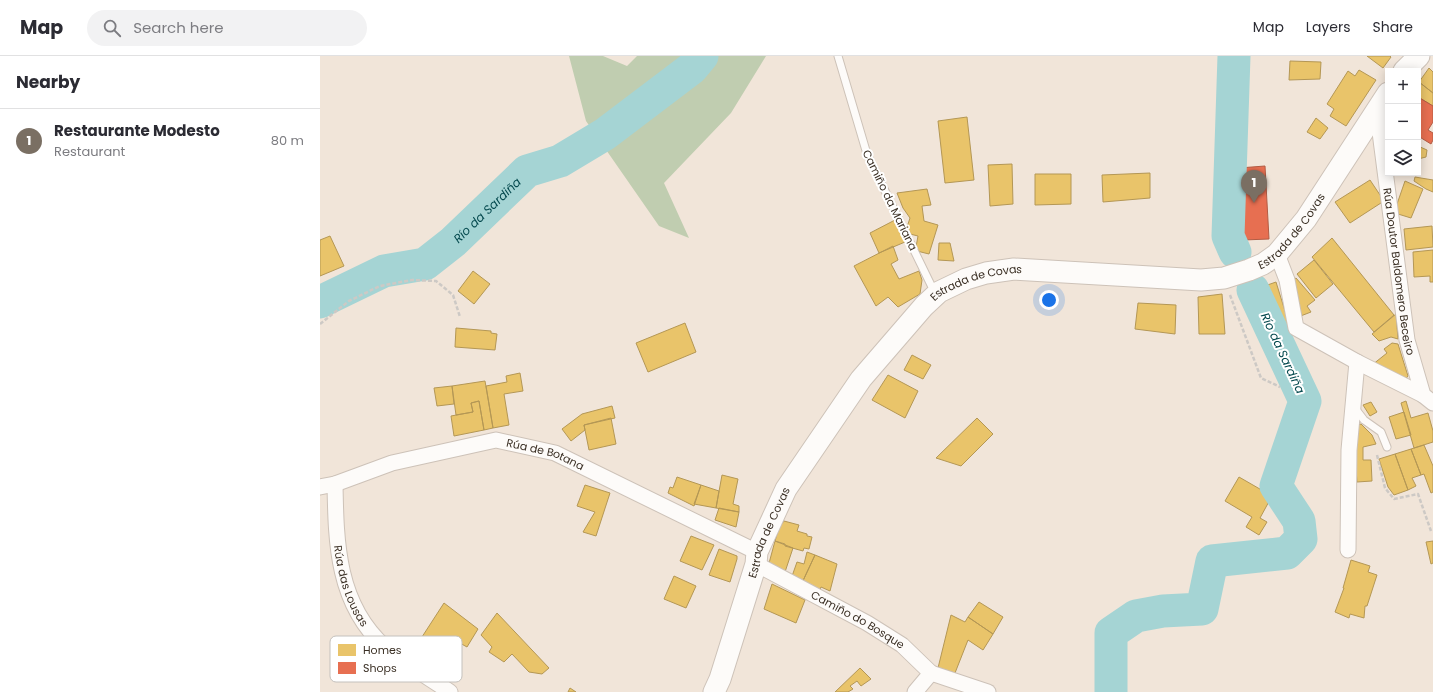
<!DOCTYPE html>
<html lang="en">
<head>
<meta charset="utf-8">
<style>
	:root { --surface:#fff; --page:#f2f2f3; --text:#2b2b33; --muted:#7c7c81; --line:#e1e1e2; --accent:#7a6f63 }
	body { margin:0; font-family:Poppins,sans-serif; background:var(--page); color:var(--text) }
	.controls { position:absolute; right:12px; top:12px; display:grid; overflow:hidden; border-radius:0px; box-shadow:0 2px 10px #0003 }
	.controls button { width:36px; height:36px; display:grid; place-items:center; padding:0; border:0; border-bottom:1px solid var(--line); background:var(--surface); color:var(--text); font:20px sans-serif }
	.you { position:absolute; left:729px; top:244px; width:14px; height:14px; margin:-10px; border:3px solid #fff; border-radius:50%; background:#1a73e8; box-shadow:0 0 0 6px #1a73e833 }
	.badge { display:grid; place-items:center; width:26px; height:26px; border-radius:50%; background:var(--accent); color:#fff; font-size:13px; font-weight:700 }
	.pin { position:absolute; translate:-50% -33px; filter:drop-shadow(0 1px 2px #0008) }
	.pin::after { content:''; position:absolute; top:21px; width:14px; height:12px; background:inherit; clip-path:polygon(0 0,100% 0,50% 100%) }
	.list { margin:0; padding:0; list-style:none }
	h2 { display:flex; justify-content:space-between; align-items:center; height:52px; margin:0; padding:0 16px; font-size:17px }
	h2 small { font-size:13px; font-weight:400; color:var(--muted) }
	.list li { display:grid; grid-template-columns:26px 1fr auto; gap:12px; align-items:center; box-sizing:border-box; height:64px; padding:0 16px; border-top:1px solid var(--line) }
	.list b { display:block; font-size:15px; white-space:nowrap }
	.list p { margin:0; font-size:13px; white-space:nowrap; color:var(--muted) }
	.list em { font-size:13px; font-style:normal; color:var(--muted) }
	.icon { flex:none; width:22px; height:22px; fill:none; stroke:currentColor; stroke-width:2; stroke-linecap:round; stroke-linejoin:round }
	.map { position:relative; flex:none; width:1113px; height:636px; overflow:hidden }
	header { display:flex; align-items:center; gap:24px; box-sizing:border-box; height:56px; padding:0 20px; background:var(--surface); border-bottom:1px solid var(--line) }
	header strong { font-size:19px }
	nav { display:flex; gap:22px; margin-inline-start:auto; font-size:14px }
	.search { width:280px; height:36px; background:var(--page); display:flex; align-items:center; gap:10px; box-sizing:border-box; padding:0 14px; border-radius:22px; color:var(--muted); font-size:15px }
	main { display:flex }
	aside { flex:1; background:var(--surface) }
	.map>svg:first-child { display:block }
	.forest { fill:#c0cdb0 }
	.homes { fill:#e9c46a; stroke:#b49755 }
	.shops { fill:#e76f51; stroke:#b35c44 }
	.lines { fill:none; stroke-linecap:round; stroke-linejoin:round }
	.river { stroke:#a5d4d4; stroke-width:33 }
	.service-casing { stroke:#cdc2b8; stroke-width:9 }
	.minor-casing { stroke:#cdc2b8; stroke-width:17 }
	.secondary-casing { stroke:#cdc2b8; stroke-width:23 }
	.path { stroke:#cdc9c5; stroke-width:2.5; stroke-dasharray:4 2; stroke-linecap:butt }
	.service { stroke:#fdfbf9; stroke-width:7 }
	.minor { stroke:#fdfbf9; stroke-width:15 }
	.secondary { stroke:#fdfbf9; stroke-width:21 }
	.labels { text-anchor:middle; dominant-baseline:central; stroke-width:4; stroke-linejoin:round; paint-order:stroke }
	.street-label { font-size:11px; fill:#3a2f24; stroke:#fff }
	.water-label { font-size:12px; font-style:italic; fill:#04494e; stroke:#fff }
	.key { fill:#fff; stroke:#c4c1bd; stroke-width:1 }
	.key-label { font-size:11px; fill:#3a2f24 }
</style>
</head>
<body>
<header>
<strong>Map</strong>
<div class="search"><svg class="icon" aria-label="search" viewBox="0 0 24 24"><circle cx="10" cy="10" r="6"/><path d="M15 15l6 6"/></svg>Search here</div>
<nav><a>Map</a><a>Layers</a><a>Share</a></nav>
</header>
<main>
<aside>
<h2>Nearby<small></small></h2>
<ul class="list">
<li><span class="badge">1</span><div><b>Restaurante Modesto</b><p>Restaurant</p></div><em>80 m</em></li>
</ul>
</aside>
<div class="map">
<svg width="1113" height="636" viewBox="0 0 1113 636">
	<rect width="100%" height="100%" fill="#f1e5d9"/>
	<path class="forest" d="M249,0H283L307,10L317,0H446L411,57L344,127L369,182L339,170L266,65Z"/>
	<path class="homes" d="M1047,0H1070L1071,1L1063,12Z
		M970,5L1001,6L1000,23L969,24Z
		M1109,12L1113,16V37L1099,26Z
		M1039,14L1056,24L1026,70L1010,60L1014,53L1007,48L1028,15L1035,20Z
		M1099,26L1113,37V50L1098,41Z
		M647,61L654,124L625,127L618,65Z
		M996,62L1008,72L1000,83L987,76Z
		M1098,90L1107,94L1106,101L1098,103Z
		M692,108L693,148L670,150L668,109Z
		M830,117V142L783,146L782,119Z
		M715,118H751V148L715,149Z
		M1095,121L1113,124V136L1106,133L1094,125Z
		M1050,124L1064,145L1030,167L1015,146Z
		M1085,125L1103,133L1091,162L1078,158L1076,151Z
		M607,133L611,149L602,150L604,165L618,169L609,198L597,195L596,191L598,180L590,178L587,171L590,162L583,152L577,137Z
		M575,164L585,186L559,197L550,177Z
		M1112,170L1113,191L1086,194L1084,173Z
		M10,180L24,210L0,220V184Z
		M1012,182L1074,259L1054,276L992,201Z
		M619,187H630L634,205L618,204Z
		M573,190L578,204L571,208L579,223L599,215L602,224L600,238L578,251L568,241L556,250L534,210Z
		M1113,194V226H1110V220L1094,221L1093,196Z
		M994,204L1013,228L996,242L977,218Z
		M153,215L170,228L154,248L138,235Z
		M976,222L995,244L987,250L991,256L978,261L970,226Z
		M956,226L970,271L958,276L953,271L939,232Z
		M902,238L905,278H879L878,241Z
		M818,247L856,249L855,278L815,273Z
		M1076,258L1078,283L1071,281L1059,285L1052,278Z
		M365,267L376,296L328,316L316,287Z
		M136,272L171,275V277L177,278L175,294L135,291Z
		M1072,287L1078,288L1088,320L1083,326L1052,309L1067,297L1064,293Z
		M592,299L611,309L603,323L584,314Z
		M200,317L203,335L184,338L189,369L173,372L166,330L187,326L186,320Z
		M568,319L598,335L585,362L552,344Z
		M165,325L173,372L164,374L159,345L151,347L153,356L136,359L132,330Z
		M132,330L134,348L117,350L114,332Z
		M159,345L164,374L134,380L131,360L153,356L151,347Z
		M1086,345L1091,362L1108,357L1113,375V386L1094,392L1081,347Z
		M1051,346L1057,356L1050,360L1043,349Z
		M292,350L295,362L264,369L265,374L251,385L242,373L262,358Z
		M1084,356L1091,379L1076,383L1069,361Z
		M291,362L296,388L269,394L264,369Z
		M657,362L673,378L641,410L616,402Z
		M1041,368L1052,379L1056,388L1043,391V404H1051L1052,425L1037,426L1034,387L1035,370Z
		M1104,389L1113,410V436L1111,437L1104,418L1101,419L1091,393Z
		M1091,393L1101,419L1092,422L1096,430L1088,434L1075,398Z
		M1075,398L1088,434L1074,439L1068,431L1059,403Z
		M402,419L418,423L413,448L419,450V456L396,452Z
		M357,421L381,429L374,450L348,437L350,431L353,432Z
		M919,421L952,440L940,462L947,466L939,479L926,471L932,461L905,445Z
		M265,429L290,437L276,480L263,476L275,456L257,450Z
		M381,429L399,435L396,452L374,448Z
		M399,452L419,456L416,471L395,464Z
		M464,465L479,469L477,475L487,478V480L492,481L489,493L484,492L483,495L465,490V488L455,485L459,471Z
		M371,480L394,489L382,514L360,505Z
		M455,485L473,492L464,519L448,511Z
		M1113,485V507L1111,508L1106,486Z
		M399,493L417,500V503L410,526L389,519Z
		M487,496L495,499L481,529L471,523L477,506L484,508Z
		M495,499L517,508L510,535L501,531L499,536L481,529Z
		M1031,504L1050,510L1048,516L1057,519L1047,550H1045L1044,562L1030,558L1029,562L1015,556L1024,532H1023Z
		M354,520L376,530L366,552L344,543Z
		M452,528L485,544L476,567L444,553Z
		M659,546L683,561L673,578L648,561Z
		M124,547L158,573L147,591L138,586L129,598L100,584Z
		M177,557L229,612L222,618L209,616L192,598L184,606L169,596L172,591L161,579Z
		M631,559L645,566L648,561L673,578L663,594L648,584L635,617L618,612Z
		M540,612L551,623L541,630L537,625L530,630L533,633L528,636H515Z
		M250,632L256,636H248Z"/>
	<path class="shops" d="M1098,41L1113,50V66L1108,74L1113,77V84L1111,88L1098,80Z
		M945,110L949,183L923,184L919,112Z"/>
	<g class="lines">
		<g class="river">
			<path d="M914,0L908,180L915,196"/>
			<path id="s1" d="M0,246L64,215L105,208L133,186L207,115L240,105L285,78L372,12L382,0"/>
			<path d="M791,636V577L816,560L843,555L882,553L892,505L967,497L981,483L979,465L956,430L985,345L933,234"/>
		</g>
		<defs>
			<path id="service" d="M518,0L547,98L611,229L617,235
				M1034,351L1044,364L1061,376L1067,391"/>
			<g id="minor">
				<path id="s2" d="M1057,53L1087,284L1103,339L1113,347"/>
				<path d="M957,198L967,224L976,272L1037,306L1029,394L1028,494"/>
				<path d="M1037,306L1103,339"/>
				<path id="s3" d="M15,428C16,487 17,548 65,591C82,606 111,623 130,636"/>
				<path id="s4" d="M0,431L15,428L72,407L176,384L235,397L437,496"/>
				<path id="s5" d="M436,508L547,567L582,589L611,617L595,636"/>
				<path d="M611,617L668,636"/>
			</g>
			<g id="secondary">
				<path d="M1084,15L1099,0"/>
				<path id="s6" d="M394,636L400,623L436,508L437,496L466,433L541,323L604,250L619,236L646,223L666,217L694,213L881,224L904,222L929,214L943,208L957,198L986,163L1068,37"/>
			</g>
		</defs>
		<use href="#service" class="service-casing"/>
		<use href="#minor" class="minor-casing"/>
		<use href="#secondary" class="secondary-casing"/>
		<path class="path" d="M910,239L941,322L960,331
			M0,268L29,245L60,230L92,224L116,225L133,239L140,261
			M1057,399L1065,432L1074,443L1098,438L1111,475"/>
		<use href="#service" class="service"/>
		<use href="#minor" class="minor"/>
		<use href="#secondary" class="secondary"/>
	</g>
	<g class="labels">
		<g class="street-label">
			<text transform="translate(570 144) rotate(64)">Camiño da Mariana</text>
			<text stroke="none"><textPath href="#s6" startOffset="841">Estrada de Covas</textPath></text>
			<text stroke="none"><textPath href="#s2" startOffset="164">Rúa Doutor Baldomero Beceiro</textPath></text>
			<text stroke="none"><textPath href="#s6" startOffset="505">Estrada de Covas</textPath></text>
			<text stroke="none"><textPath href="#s4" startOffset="234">Rúa de Botana</textPath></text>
			<text stroke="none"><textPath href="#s6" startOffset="169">Estrada de Covas</textPath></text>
			<text stroke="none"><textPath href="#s3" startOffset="104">Rúa das Lousas</textPath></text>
			<text stroke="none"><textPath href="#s5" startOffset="116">Camiño do Bosque</textPath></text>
		</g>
		<g class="water-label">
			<text stroke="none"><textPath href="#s1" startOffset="195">Río da Sardiña</textPath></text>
			<text transform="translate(963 297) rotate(65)">Río da Sardiña</text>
		</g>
	</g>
	<rect x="10" y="580" width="132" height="46" rx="6" class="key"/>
	<rect x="18" y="588" width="18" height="12" fill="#e9c46a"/>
	<rect x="18" y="606" width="18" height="12" fill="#e76f51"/>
	<g class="key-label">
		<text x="43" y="598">Homes</text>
		<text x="43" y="616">Shops</text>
	</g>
</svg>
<div class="controls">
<button>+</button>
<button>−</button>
<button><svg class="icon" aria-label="layers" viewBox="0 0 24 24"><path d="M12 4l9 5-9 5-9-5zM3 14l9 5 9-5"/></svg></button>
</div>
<div class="you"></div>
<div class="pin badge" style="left:934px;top:147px">1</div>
</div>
</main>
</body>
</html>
